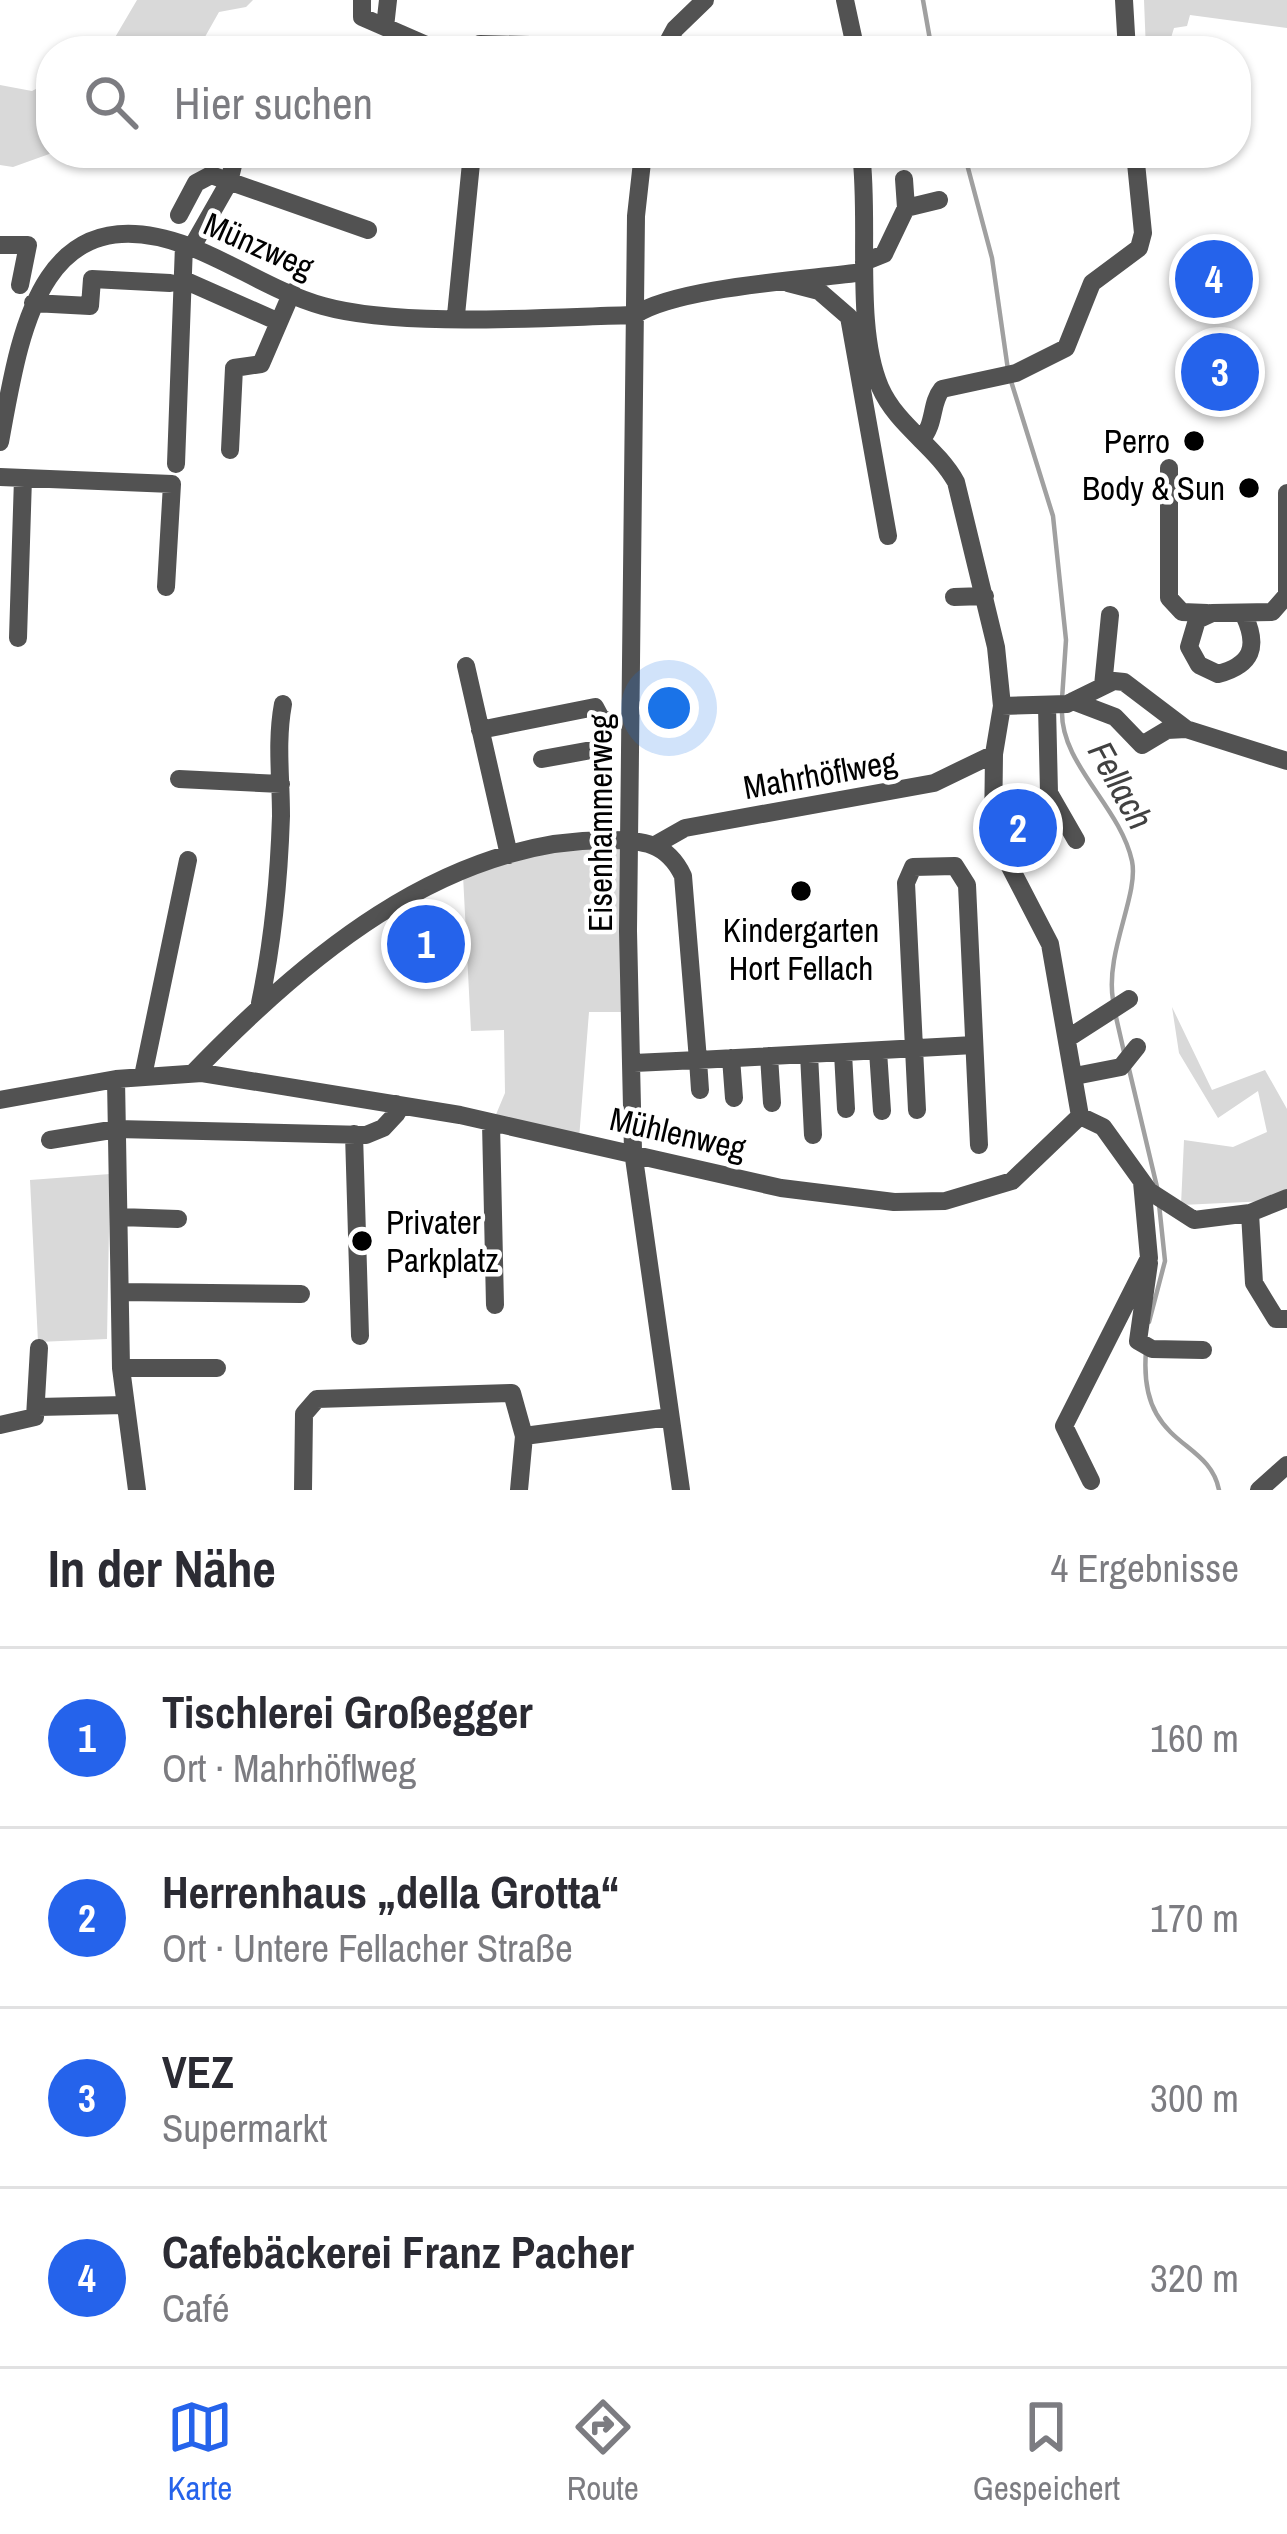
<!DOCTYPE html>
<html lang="de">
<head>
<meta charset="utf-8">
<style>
	:root { --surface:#fff; --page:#f2f2f3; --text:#2b2b33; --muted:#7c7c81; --line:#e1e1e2; --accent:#2563eb }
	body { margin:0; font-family:"Archivo Narrow",sans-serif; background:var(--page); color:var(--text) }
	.you { position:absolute; left:669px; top:708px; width:42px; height:42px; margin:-30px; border:9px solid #fff; border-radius:50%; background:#1a73e8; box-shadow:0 0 0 18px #1a73e833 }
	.badge { display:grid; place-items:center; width:78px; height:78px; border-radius:50%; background:var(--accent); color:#fff; font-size:39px; font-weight:700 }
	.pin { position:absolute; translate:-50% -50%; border:6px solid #fff; box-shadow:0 3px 12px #0006 }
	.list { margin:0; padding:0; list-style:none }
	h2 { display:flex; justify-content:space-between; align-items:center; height:156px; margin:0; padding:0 48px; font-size:51px }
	h2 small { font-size:39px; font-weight:400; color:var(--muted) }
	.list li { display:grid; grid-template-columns:78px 1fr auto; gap:36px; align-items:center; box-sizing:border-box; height:180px; padding:0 48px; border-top:3px solid var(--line) }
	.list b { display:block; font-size:45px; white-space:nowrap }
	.list p { margin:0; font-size:39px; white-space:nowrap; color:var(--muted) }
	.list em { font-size:39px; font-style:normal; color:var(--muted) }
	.icon { flex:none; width:66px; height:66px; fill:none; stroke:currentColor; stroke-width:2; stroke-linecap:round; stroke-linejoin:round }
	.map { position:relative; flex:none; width:1287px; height:1490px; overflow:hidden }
	.search { position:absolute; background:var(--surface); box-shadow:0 3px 9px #0004; left:36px; right:36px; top:36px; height:132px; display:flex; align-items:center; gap:30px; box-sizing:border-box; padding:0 42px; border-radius:48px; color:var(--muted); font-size:45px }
	.sheet { height:876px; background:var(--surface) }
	nav { display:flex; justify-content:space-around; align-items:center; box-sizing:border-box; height:168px; border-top:3px solid var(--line); background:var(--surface); font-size:33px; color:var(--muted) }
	nav a { display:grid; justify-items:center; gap:6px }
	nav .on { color:var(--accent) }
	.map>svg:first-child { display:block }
	.green { fill:#d9d9d9 }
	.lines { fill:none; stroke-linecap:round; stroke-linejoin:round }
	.stream { stroke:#a0a0a0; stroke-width:4.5 }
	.minor { stroke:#525252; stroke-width:18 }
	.poi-dot { fill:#000; stroke:#fff; stroke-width:4.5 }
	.labels { text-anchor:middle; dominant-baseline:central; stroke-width:9; stroke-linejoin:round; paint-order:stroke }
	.street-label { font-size:33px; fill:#000; stroke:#fff }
	.poi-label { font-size:33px; fill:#000; stroke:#fff; text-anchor:end }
	.water-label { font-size:36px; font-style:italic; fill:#414141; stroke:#fff }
</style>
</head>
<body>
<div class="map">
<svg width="1287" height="1490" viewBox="0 0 1287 1490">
	<rect width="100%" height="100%" fill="#fff"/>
	<path class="green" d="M137,0H253L246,7L219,12L197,51H107Z
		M1144,0H1287V28L1190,15L1187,26L1174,28L1167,51H1146Z
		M51,81L52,153L13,167L0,165V85L32,91Z
		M624,844L629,1012H589L579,1139L492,1124L505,1093L504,1030L471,1031L463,875L521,855Z
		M1172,1007L1212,1090L1265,1070L1287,1109V1191L1268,1201L1181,1205L1184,1140L1233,1147L1267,1132L1258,1091L1218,1118L1179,1053Z
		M110,1174L107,1339L38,1342L30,1180Z"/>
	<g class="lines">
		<path class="stream" d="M923,0L932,51
			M964,153L992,258L1008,370
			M1011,381L1053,516L1066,640L1062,699
			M1062,710C1060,764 1120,806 1132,861C1139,895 1105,952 1113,1000
			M1116,1017L1124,1052
			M1129,1069L1157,1187
			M1149,1322L1165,1261L1159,1204
			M1146,1351C1138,1448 1209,1437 1219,1490"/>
		<path class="minor" d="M362,0V17L440,51
			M845,0L856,51
			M1124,0L1127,51
			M385,27L388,0
			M477,51L480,44L664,48
			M663,51L675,29L705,0
			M1000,51L1016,47L1045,51
			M643,153L636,216L628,931L633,1151L681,1490
			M861,153C870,221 854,327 880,387C897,426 936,446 956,482L996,647L1002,706L994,754L993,834L1050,944L1080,1116
			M904,179L906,208
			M179,215L196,183L211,175L368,230
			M0,245H28L20,285
			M192,247L229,182L236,153
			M864,262L884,254L906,208L939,200
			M184,280L279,322
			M788,283L819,291L849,317L888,536
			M33,303L90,306L92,279L170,283
			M456,315L472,153
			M635,315C677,287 807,280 863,272
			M921,440C936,423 930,404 942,389L1016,373L1066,348L1092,283L1139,248L1143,233L1135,153
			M0,442C20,333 39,191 188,246C233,263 276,293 323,306C401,328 550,317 635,315
			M230,450L234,368L261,364L292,292
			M176,464L184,245
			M1169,468V598L1182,612L1207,613
			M0,477L172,484L166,587
			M954,597L985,596
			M1244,615C1259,647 1252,665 1218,674L1199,665L1189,647L1197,620L1212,613L1272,612L1287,595V493
			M18,638L23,478
			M466,666L509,855
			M1103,686L1110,615
			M1073,701L1115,717L1142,745L1167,730L1186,729
			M1002,706L1067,704L1114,681L1124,682L1186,729L1287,761
			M1047,706L1049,793L1076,840
			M480,730L595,707L603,722
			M542,759L597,749L610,720
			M179,779L281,784
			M655,845L685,828L934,783L994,754
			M260,1003C273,941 279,879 281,816C281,777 276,742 283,704
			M1070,1037L1129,999
			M878,1051L882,1111
			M843,1053L846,1109
			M809,1054L813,1135
			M769,1056L772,1103
			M731,1058L734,1098
			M634,1063L698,1060L700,1090
			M193,1073C301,961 442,840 607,840C642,840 667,842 683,876L698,1060L974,1045
			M143,1076L188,860
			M1075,1076L1121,1067L1137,1047
			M116,1079L121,1368
			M0,1100L116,1079L202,1073L460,1115L781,1188L894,1202L945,1201L1012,1181L1080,1116
			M917,1110L906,883L913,867L955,866L967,885L979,1145
			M1080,1116L1103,1127L1149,1191L1194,1220L1250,1213L1287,1198
			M491,1123L495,1305
			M354,1134L360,1336
			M50,1140L117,1129L366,1135L383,1128L397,1113L396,1104
			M1250,1213L1254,1283L1276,1319H1287
			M119,1217L178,1219
			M1149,1263L1138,1341L1152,1349L1203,1350
			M120,1292L301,1294
			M38,1407L125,1405
			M0,1425L35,1417L39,1348
			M524,1436L670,1417
			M1091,1481L1064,1426L1149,1258L1142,1182
			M137,1490L121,1368H217
			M303,1490L304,1414L317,1399L512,1393L524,1436L519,1490
			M1259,1490L1287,1465"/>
	</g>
	<g class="poi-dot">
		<circle cx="1194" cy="441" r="12"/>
		<circle cx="1249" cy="488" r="12"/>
		<circle cx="801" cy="891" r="12"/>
		<circle cx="362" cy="1241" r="12"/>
	</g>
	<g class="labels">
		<g class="street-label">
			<text transform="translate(259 245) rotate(24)">Münzweg</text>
			<text transform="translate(820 774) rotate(-10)">Mahrhöflweg</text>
			<text transform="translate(600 823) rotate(-90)">Eisenhammerweg</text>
			<text transform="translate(678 1133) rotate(13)">Mühlenweg</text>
		</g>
		<g class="poi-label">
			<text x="1170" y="441">Perro</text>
			<text x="1225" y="488">Body &amp; Sun</text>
			<text x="801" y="930" text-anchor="middle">Kindergarten<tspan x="801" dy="38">Hort Fellach</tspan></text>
			<text x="386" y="1222" text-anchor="start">Privater<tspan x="386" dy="38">Parkplatz</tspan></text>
		</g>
		<g class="water-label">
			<text transform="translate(1121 785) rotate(61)">Fellach</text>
		</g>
	</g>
</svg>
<div class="you"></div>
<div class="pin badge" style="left:426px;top:944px">1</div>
<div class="pin badge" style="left:1018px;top:828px">2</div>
<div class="pin badge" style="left:1220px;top:372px">3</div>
<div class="pin badge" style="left:1214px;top:279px">4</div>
<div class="search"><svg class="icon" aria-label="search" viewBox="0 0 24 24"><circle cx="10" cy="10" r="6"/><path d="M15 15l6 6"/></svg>Hier suchen</div>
</div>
<section class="sheet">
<h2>In der Nähe<small>4 Ergebnisse</small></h2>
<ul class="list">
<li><span class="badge">1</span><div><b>Tischlerei Großegger</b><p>Ort · Mahrhöflweg</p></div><em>160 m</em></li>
<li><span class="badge">2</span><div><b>Herrenhaus „della Grotta“</b><p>Ort · Untere Fellacher Straße</p></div><em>170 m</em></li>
<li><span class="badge">3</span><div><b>VEZ</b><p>Supermarkt</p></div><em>300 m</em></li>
<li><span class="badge">4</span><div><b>Cafebäckerei Franz Pacher</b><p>Café</p></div><em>320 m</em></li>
</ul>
</section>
<nav>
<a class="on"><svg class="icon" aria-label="map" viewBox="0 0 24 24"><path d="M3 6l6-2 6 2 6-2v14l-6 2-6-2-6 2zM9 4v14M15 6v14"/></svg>Karte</a>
<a><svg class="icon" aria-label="directions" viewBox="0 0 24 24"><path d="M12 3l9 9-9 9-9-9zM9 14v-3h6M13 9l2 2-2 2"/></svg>Route</a>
<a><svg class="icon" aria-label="saved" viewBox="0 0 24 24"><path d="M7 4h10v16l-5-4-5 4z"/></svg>Gespeichert</a>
</nav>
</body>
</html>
